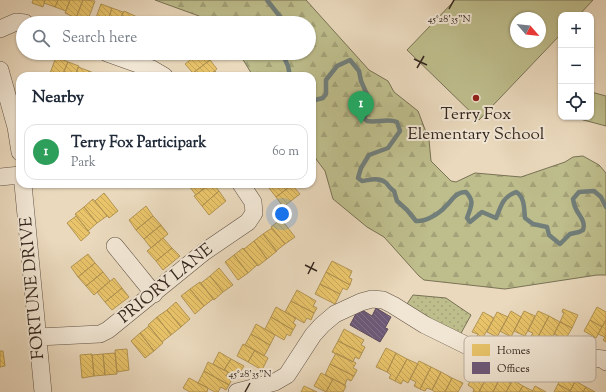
<!DOCTYPE html>
<html lang="en">
<head>
<meta charset="utf-8">
<style>
	:root { --surface:#fff; --page:#f2f2f3; --text:#1f2937; --muted:#747a83; --line:#e0e1e3; --accent:#ea580c }
	body { margin:0; font-family:"Sorts Mill Goudy",serif; background:var(--page); color:var(--text) }
	.controls { position:absolute; right:12px; top:12px; display:grid; overflow:hidden; border-radius:8px; box-shadow:0 1px 3px #0004 }
	.controls button { width:36px; height:36px; display:grid; place-items:center; padding:0; border:0; border-bottom:1px solid var(--line); background:var(--surface); color:var(--text); font:20px sans-serif }
	.compass { position:absolute; left:510px; top:12px; width:36px; height:36px; border-radius:50%; background:var(--surface); box-shadow:0 1px 3px #0004; rotate:118deg }
	.you { position:absolute; left:282px; top:214px; width:14px; height:14px; margin:-10px; border:3px solid #fff; border-radius:50%; background:#1a73e8; box-shadow:0 0 0 6px #1a73e833 }
	.badge { display:grid; place-items:center; width:26px; height:26px; border-radius:50%; background:var(--accent); color:#fff; font-size:13px; font-weight:700 }
	.pin { position:absolute; translate:-50% -33px; filter:drop-shadow(0 1px 2px #0008) }
	.pin::after { content:''; position:absolute; top:21px; width:14px; height:12px; background:inherit; clip-path:polygon(0 0,100% 0,50% 100%) }
	.list { margin:0; padding:0; list-style:none }
	h2 { display:flex; justify-content:space-between; align-items:center; height:52px; margin:0; padding:0 16px; font-size:17px }
	h2 small { font-size:13px; font-weight:400; color:var(--muted) }
	.list li { display:grid; grid-template-columns:26px 1fr auto; gap:12px; align-items:center; box-sizing:border-box; height:56px; margin:0 8px 8px; padding:0 8px; border:1px solid var(--line); border-radius:12px }
	.list b { display:block; font-size:15px; white-space:nowrap }
	.list p { margin:0; font-size:13px; white-space:nowrap; color:var(--muted) }
	.list em { font-size:13px; font-style:normal; color:var(--muted) }
	.icon { flex:none; width:22px; height:22px; fill:none; stroke:currentColor; stroke-width:2; stroke-linecap:round; stroke-linejoin:round }
	.map { position:relative; flex:none; width:606px; height:392px; overflow:hidden }
	.search { position:absolute; background:var(--surface); box-shadow:0 1px 3px #0004; left:16px; top:16px; width:300px; height:44px; display:flex; align-items:center; gap:10px; box-sizing:border-box; padding:0 14px; border-radius:22px; color:var(--muted); font-size:15px }
	.panel { position:absolute; background:var(--surface); box-shadow:0 1px 3px #0004; left:16px; top:72px; width:300px; height:116px; border-radius:12px }
	.map>svg:first-child { display:block }
	.grass { fill:url(#grass-dots); stroke:#797255 }
	.forest { fill:url(#forest-firs); stroke:#797255 }
	.garden { fill:#bebd8c; stroke:#797255; fill-rule:evenodd }
	.homes { fill:url(#homes-back-hatch); stroke:#b39553 }
	.offices { fill:url(#offices-back-hatch); stroke:#5c4a5e }
	.lines { fill:none; stroke-linecap:round; stroke-linejoin:round }
	.stream { stroke:#717e7a; stroke-width:4.5 }
	.minor-casing { stroke:#625346; stroke-width:18 }
	.minor { stroke:#f1e6d4; stroke-width:17 }
	.ticks { fill:none; stroke:#34261e; stroke-width:1.5 }
	.poi-dot { fill:#8f2418; stroke:#f1e6d4; stroke-width:1.5 }
	.labels { text-anchor:middle; dominant-baseline:central; stroke-width:4; stroke-linejoin:round; paint-order:stroke }
	.poi-label { font-size:17px; fill:#34261e; stroke:#f1e6d4 }
	.street-label { font-size:17px; fill:#34261e; stroke:#f1e6d4 }
	.key { fill:#f1e6d4; stroke:#b8ac9d; stroke-width:1 }
	.key-label { font-size:11px; fill:#34261e }
	.ticks-label { font-size:10px; text-anchor:middle; fill:#34261e; stroke:#f1e6d4; stroke-width:4; stroke-linejoin:round; paint-order:stroke }
</style>
</head>
<body>
<div class="map">
<svg width="606" height="392" viewBox="0 0 606 392">
	<defs>
		<pattern id="grass-dots" width="8" height="8" patternUnits="userSpaceOnUse"><rect width="8" height="8" fill="#bebd8c"/><path d="M2 2h.1M6 6h.1" fill="none" stroke="#a4a278" stroke-width="1.8" stroke-linecap="round"/></pattern>
		<pattern id="forest-firs" width="22" height="20" patternUnits="userSpaceOnUse"><rect width="22" height="20" fill="#bebd8c"/><path d="M5 1l3.5 6h-7zM16 11l3.5 6h-7z" fill="#a4a278"/></pattern>
		<pattern id="homes-back-hatch" width="6" height="6" patternUnits="userSpaceOnUse"><rect width="6" height="6" fill="#e9c46a"/><path d="M-1 5l2 2M0 0l6 6M5-1l2 2" fill="none" stroke="#c8a85b"/></pattern>
		<pattern id="offices-back-hatch" width="6" height="6" patternUnits="userSpaceOnUse"><rect width="6" height="6" fill="#6d597a"/><path d="M-1 5l2 2M0 0l6 6M5-1l2 2" fill="none" stroke="#82728a"/></pattern>
	</defs>
	<rect width="100%" height="100%" fill="#ead9bd"/>
	<filter id="stains"><feTurbulence type="fractalNoise" baseFrequency=".005" numOctaves="4"/><feColorMatrix values="0 0 0 0 .2 0 0 0 0 .09 0 0 0 0 .02 0 0 0 .5 -.17"/></filter>
	<radialGradient id="worn" r=".72"><stop offset=".6" stop-color="#630" stop-opacity="0"/><stop offset="1" stop-color="#630" stop-opacity=".3"/></radialGradient>
	<path class="grass" d="M413,295L446,298L471,315L460,335L425,316L407,304Z"/>
	<path class="forest" d="M155,0H306L369,70L388,81L394,92L418,111L429,140L431,161L451,181L456,182L475,173L521,177L565,162L573,157L583,156L599,165L606,173V275H597L505,289L424,280L419,276L384,237L367,227L333,199L325,171L316,159L312,150V76H253L239,53H309V23H210L199,16Z"/>
	<path class="garden" d="M455,0H593L579,15H561V34L479,120L407,50ZM516,18H540V42H516Z
		M591,92L606,96V126L576,118L577,117H591Z"/>
	<path class="homes" d="M33,0H45L43,7L32,3Z
		M45,0H58L55,7L44,3Z
		M58,0H70L66,11L55,7Z
		M70,0H83L76,18L65,13Z
		M83,0L95,1L87,22L76,18Z
		M101,4L112,8L107,23H94Z
		M112,8L123,12L119,23H107Z
		M124,11L135,16L132,23H119Z
		M135,16L145,20L144,23H132Z
		M146,18L157,22V23H144Z
		M199,53H205L210,60L193,73L185,64Z
		M56,57L68,62L62,76H49Z
		M210,60L217,69L208,76H195L193,73Z
		M68,62L79,66L75,76H62Z
		M78,67L89,71L87,76H75Z
		M89,71L101,76H87Z
		M215,71L219,76H208Z
		M191,184H210L196,195L189,186Z
		M210,184H213L219,191L202,206L194,196Z
		M274,184H292V185L276,197L269,188Z
		M292,185L300,194L283,207L276,197Z
		M219,191L226,201L209,215L202,206Z
		M104,193L118,211L109,218L95,201Z
		M93,199L107,216L97,223L84,207Z
		M146,206L153,216L136,230L129,220Z
		M84,207L97,223L88,231L75,214Z
		M76,216L90,233L81,241L67,223Z
		M153,216L161,225L144,239L136,230Z
		M281,219L295,237L285,244L271,227Z
		M161,225L168,234L151,248L144,239Z
		M272,228L285,244L276,251L263,234Z
		M263,234L277,251L267,259L254,241Z
		M163,238L172,248L156,261L147,251Z
		M254,241L267,259L258,266L244,249Z
		M172,248L180,256L163,270L156,261Z
		M243,248L257,265L248,273L234,255Z
		M88,254L95,263L78,277L71,267Z
		M234,255L248,273L238,280L225,262Z
		M332,261L352,271L349,278L352,279L350,285L326,272Z
		M95,263L103,272L86,286L78,277Z
		M219,268L233,285L223,292L210,276Z
		M103,272L110,281L94,295L86,286Z
		M326,272L350,285L347,290L343,288L340,294L320,284Z
		M210,276L223,292L214,300L201,283Z
		M114,278L122,288L105,302L97,292Z
		M200,282L213,299L204,306L190,289Z
		M320,284L340,294L335,304L315,294Z
		M122,288L129,297L112,310L105,302Z
		M190,289L204,306L195,314L181,296Z
		M297,290L316,301L313,306L317,308L314,313L291,301Z
		M291,301L314,313L311,320L307,318L304,323L285,312Z
		M176,302L190,319L181,327L167,310Z
		M276,307L296,318L293,323L296,325L293,330L271,317Z
		M597,307L606,312V320L602,327L590,320Z
		M563,309L578,315L572,328L560,322L564,313L562,312Z
		M167,310L181,327L171,335L157,317Z
		M511,311L521,317L511,337L500,331Z
		M524,311L535,316L525,336L514,331Z
		M538,311L549,316L537,339L531,336L533,333L528,331Z
		M483,312L494,318L481,341L476,338L478,334L472,332Z
		M497,312L508,317L497,337L487,332Z
		M549,316L560,322L550,342L544,339L543,342L537,339Z
		M157,317L171,335L162,342L148,325Z
		M271,317L293,330L290,336L287,334L284,340L265,329Z
		M590,320L602,327L596,338L584,331Z
		M606,320V342L603,340L605,337L598,334Z
		M560,322L572,328L565,340L554,334Z
		M256,324L275,335L270,345L251,334Z
		M149,326L163,343L154,351L140,333Z
		M344,329L364,340L361,345L365,347L362,353L338,341Z
		M140,333L154,351L145,358L131,341Z
		M251,334L270,345L264,356L245,345Z
		M338,341L362,353L359,359L355,357L353,362L332,352Z
		M243,344L255,350L248,362L237,356Z
		M386,348L396,353L387,372L376,367Z
		M127,349L129,370L117,372L115,350Z
		M255,350L268,358L262,370L248,362Z
		M0,351H3L5,366L0,367Z
		M219,352L231,359L224,370L213,364Z
		M115,353L117,374L105,375L103,354Z
		M336,353L356,363L353,368L357,370L354,376L330,364Z
		M396,353L407,359L395,381L389,378L391,375L387,372Z
		M92,354L94,376L82,378L80,355Z
		M103,354L105,375L94,376L92,355Z
		M231,359L244,366L237,377L224,370Z
		M407,359L418,364L408,383L403,380L401,384L395,381Z
		M419,361L431,367L420,389L414,386L416,382L410,379Z
		M208,362L228,372L226,376L232,379L229,385L204,371Z
		M330,364L354,376L351,381L347,379L345,385L325,375Z
		M479,366L490,372L479,392H473L474,389L468,385Z
		M431,367L441,372L432,390L427,388L425,391L420,389Z
		M204,371L229,385L226,390L221,387L218,392H215L198,383Z
		M441,372L452,378L445,392H435L432,390Z
		M490,372L500,378L493,392H481L479,391Z
		M565,372L577,378L570,391L558,384Z
		M321,373L333,379L326,392L314,386Z
		M189,378L208,388L207,392H190L183,388Z
		M452,378L463,383L458,392H445Z
		M500,378L511,383L506,392H493Z
		M333,379L346,386L343,392H326Z
		M513,380L523,386L519,392H506Z
		M575,381L586,387L583,392H570Z
		M558,384L570,391V392H554Z
		M304,386L317,392H301Z
		M523,386L533,391L532,392H519Z
		M535,386L546,392H532Z
		M586,387L595,392H583Z"/>
	<path class="offices" d="M359,308L372,316L376,308L391,317L385,328L388,329L380,342L350,325Z"/>
	<g class="lines">
		<path class="stream" d="M267,0L285,23
			M282,53L288,66L290,76
			M312,99L315,100L323,98L326,94V80L337,66L350,60L359,71L361,81L369,99V109L364,118L367,121C377,123 388,118 397,122L400,131L388,148L369,155L361,168L358,178L362,181C369,180 378,177 385,182C388,184 390,189 394,191L397,201L407,210L416,221C426,222 440,213 446,206C453,199 456,192 466,192C475,202 471,206 467,218L470,222L482,212L496,218C502,204 502,198 516,192C525,197 524,209 525,218L533,224L547,227L549,235L560,244L570,234L579,232L583,230C586,221 579,216 576,209C574,206 574,203 573,199L579,192L594,191L601,197L606,207"/>
		<defs>
			<path id="minor" d="M0,29L16,22L25,23
				M107,53L152,69L164,76
				M0,70L16,127L20,152
				M0,177L20,175
				M23,184L43,392
				M115,246L154,294
				M38,337L100,334L108,330L204,252L248,222L254,213L253,202L241,184
				M237,392L275,382L287,375L313,335L322,325L335,314L361,302L372,299L383,300L393,305L425,325L480,352L505,356L528,361L584,357L603,359L606,362"/>
		</defs>
		<use href="#minor" class="minor-casing"/>
		<use href="#minor" class="minor"/>
	</g>
	<path class="ticks" d="M449,9L454,0M414,59L427,65M417,68L424,56M305,265L317,271M308,274L314,262M245,392L250,383"/>
	<circle class="poi-dot" cx="476" cy="98" r="4"/>
	<g class="labels">
		<g class="poi-label">
			<text x="476" y="115">Terry Fox<tspan x="476" dy="20">Elementary School</tspan></text>
		</g>
		<g class="street-label">
			<text transform="translate(166 284) rotate(-39)">PRIORY LANE</text>
			<text transform="translate(33 288) rotate(-95)">FORTUNE DRIVE</text>
		</g>
	</g>
	<rect x="464" y="336" width="132" height="46" rx="6" class="key"/>
	<rect x="472" y="344" width="18" height="12" fill="#e9c46a"/>
	<rect x="472" y="362" width="18" height="12" fill="#6d597a"/>
	<g class="key-label">
		<text x="497" y="354">Homes</text>
		<text x="497" y="372">Offices</text>
	</g>
	<g class="ticks-label">
		<text x="449" y="22">45°28'35"N</text>
		<text x="250" y="377">45°28'35"N</text>
	</g>
	<rect width="100%" height="100%" filter="url(#stains)"/>
	<rect width="100%" height="100%" fill="url(#worn)"/>
</svg>
<div class="controls">
<button>+</button>
<button>−</button>
<button><svg class="icon" aria-label="locate" viewBox="0 0 24 24"><circle cx="12" cy="12" r="6"/><path d="M12 2v4M12 18v4M2 12h4M18 12h4"/></svg></button>
</div>
<svg class="compass" viewBox="-18 -18 36 36"><path d="M0-13l5 13h-10z" fill="#e53935"/><path d="M0 13l5-13h-10z" fill="#747a83"/></svg>
<div class="you"></div>
<div class="pin badge" style="left:361px;top:124px;background:#2e9e5b">1</div>
<div class="search"><svg class="icon" aria-label="search" viewBox="0 0 24 24"><circle cx="10" cy="10" r="6"/><path d="M15 15l6 6"/></svg>Search here</div>
<section class="panel">
<h2>Nearby<small></small></h2>
<ul class="list">
<li><span class="badge" style="background:#2e9e5b">1</span><div><b>Terry Fox Participark</b><p>Park</p></div><em>60 m</em></li>
</ul>
</section>
</div>
</body>
</html>
